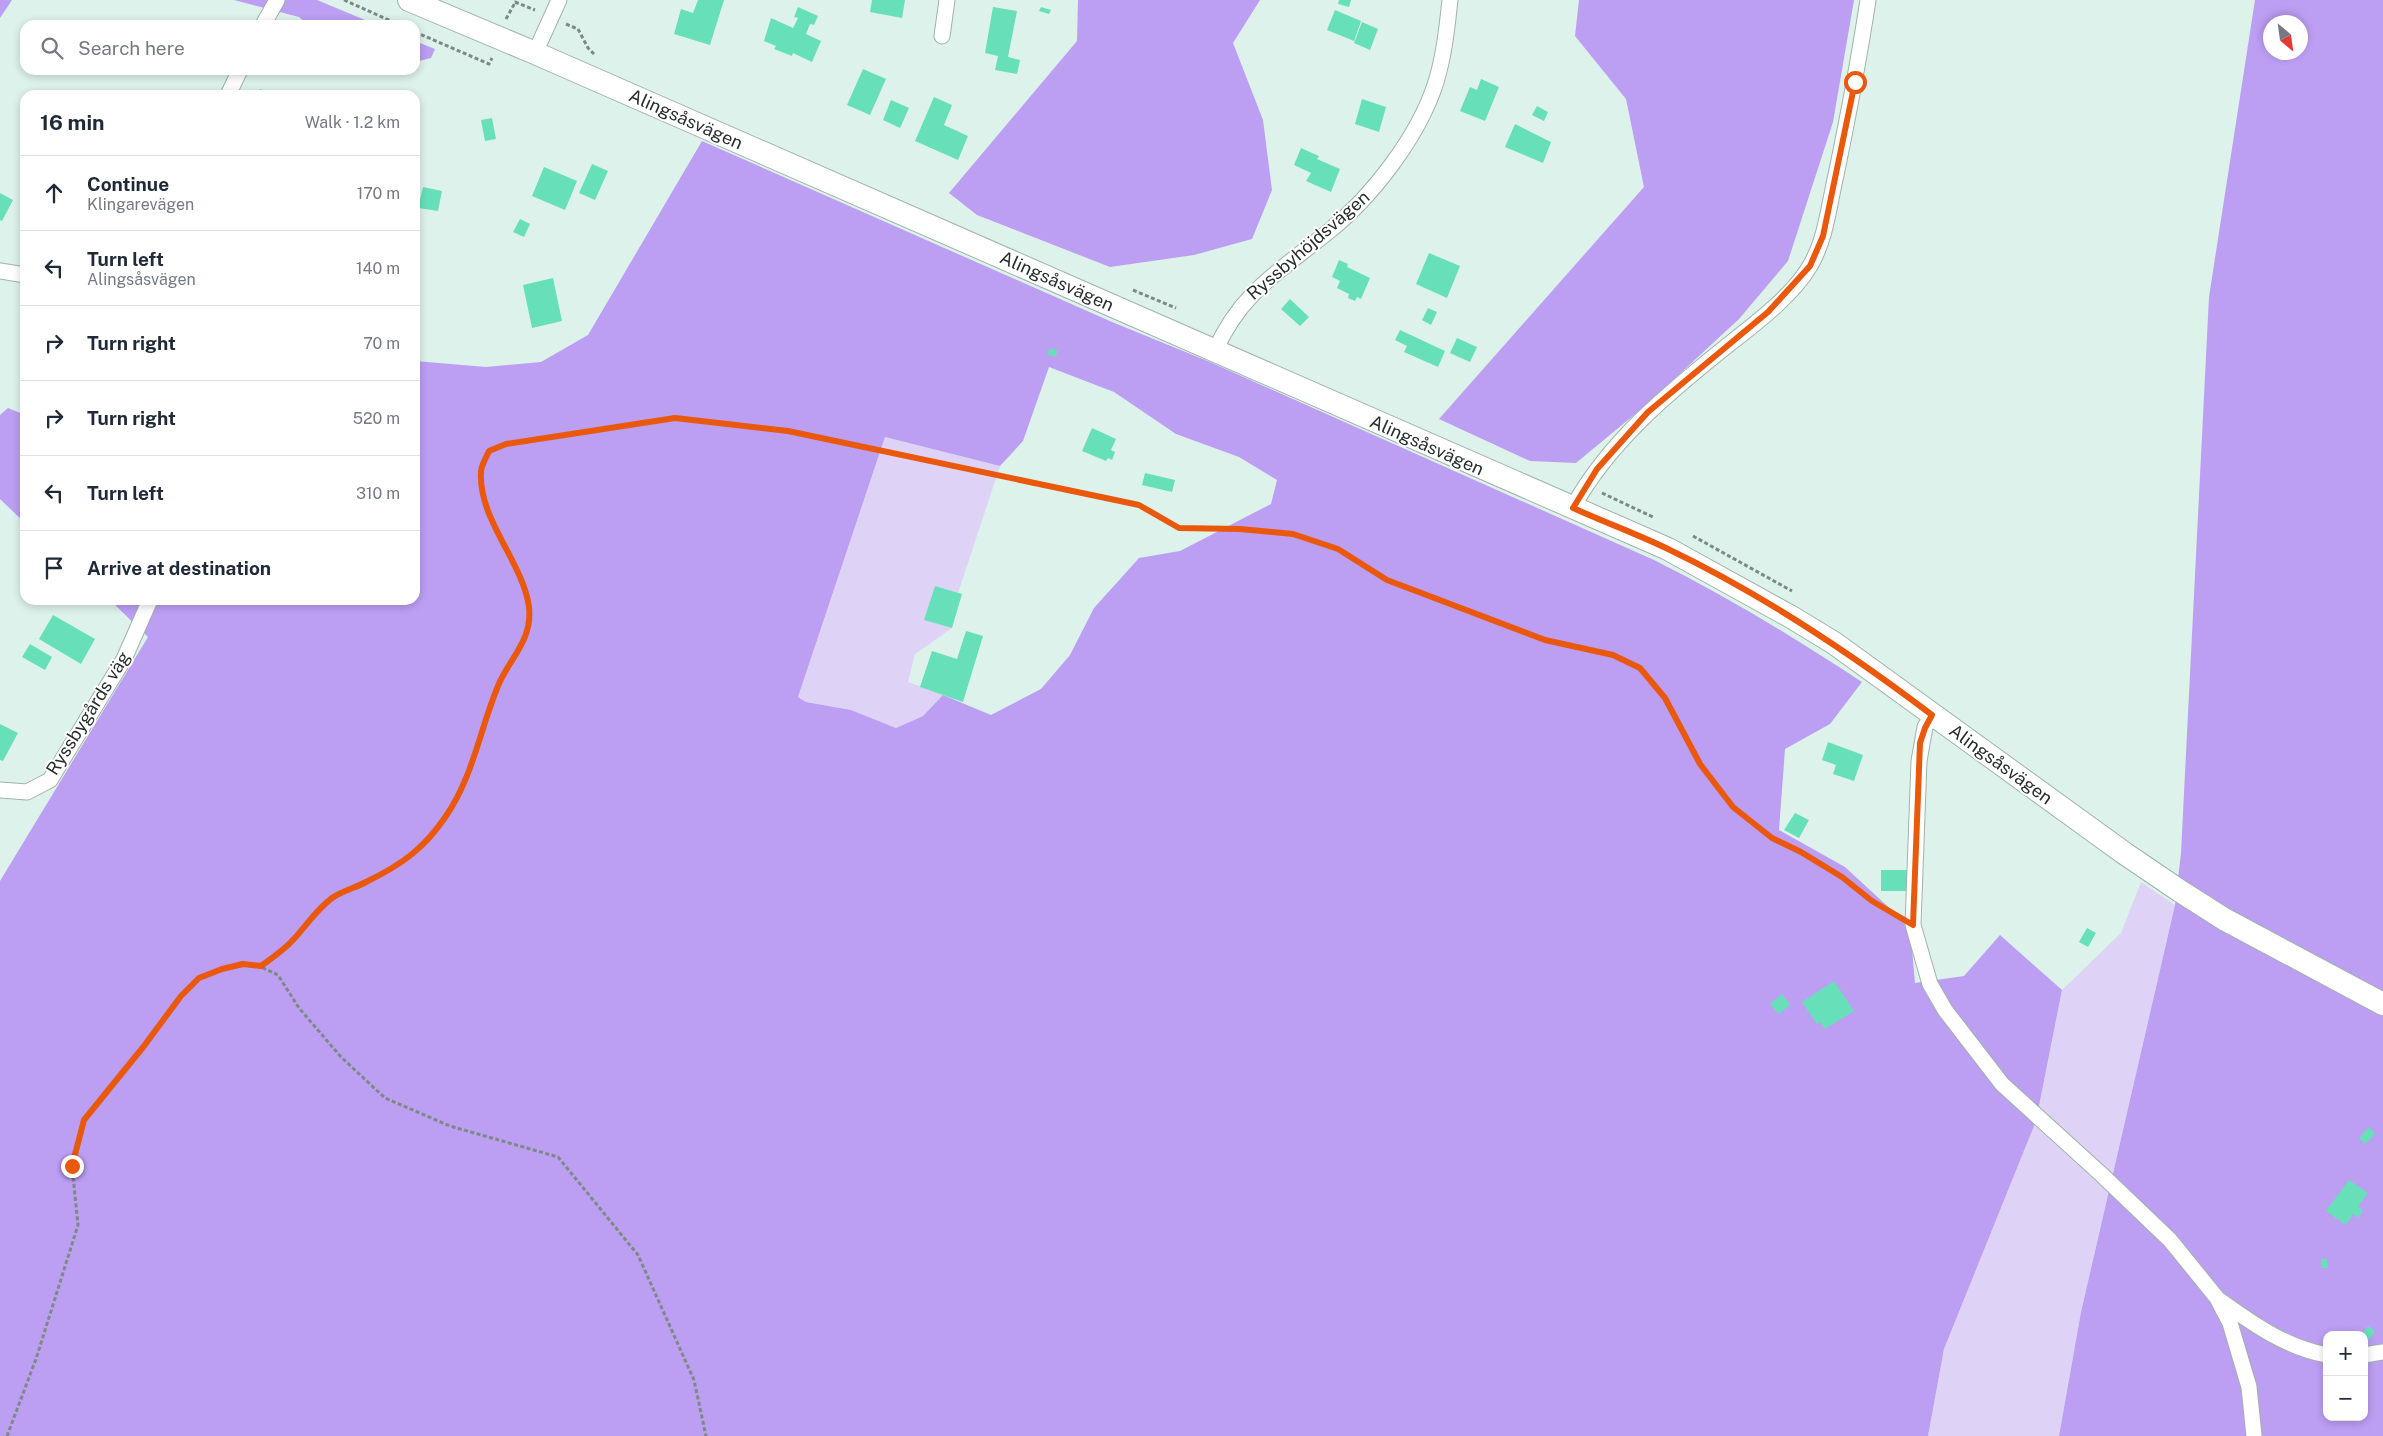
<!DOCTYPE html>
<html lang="en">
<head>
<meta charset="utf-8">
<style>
	:root { --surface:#fff; --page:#f6f6f7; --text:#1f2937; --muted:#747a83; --line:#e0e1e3 }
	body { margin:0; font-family:"Public Sans",sans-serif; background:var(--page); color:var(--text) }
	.controls { position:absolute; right:15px; bottom:15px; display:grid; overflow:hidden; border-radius:10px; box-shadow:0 2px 8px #0003 }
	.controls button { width:45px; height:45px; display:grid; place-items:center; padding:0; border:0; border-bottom:1px solid var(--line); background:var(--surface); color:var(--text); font:25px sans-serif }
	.compass { position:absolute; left:2263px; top:15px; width:45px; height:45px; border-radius:50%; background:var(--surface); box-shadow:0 2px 8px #0003; rotate:151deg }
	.stop { position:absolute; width:15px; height:15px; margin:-11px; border:4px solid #ea580c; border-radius:50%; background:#fff }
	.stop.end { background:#ea580c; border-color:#fff; box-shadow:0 1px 5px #0008 }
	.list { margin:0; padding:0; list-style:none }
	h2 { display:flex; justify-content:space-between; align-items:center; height:65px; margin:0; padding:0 20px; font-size:21px }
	h2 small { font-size:16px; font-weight:400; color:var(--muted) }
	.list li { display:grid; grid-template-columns:32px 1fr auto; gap:15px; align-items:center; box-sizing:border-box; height:75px; padding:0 20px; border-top:1px solid var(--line) }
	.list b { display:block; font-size:19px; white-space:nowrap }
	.list p { margin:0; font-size:16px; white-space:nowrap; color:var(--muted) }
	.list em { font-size:16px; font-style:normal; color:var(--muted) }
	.icon { flex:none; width:28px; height:28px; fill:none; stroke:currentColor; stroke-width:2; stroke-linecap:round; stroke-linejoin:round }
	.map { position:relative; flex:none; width:2383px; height:1436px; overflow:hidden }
	.search { position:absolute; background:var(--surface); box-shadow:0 2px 8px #0003; left:20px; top:20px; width:400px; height:55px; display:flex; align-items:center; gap:12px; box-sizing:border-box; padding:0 18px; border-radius:15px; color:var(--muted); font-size:19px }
	.panel { position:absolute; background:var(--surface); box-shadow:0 2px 8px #0003; left:20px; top:90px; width:400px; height:515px; border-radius:15px }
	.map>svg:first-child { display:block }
	.green { fill:#ded3f6 }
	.forest { fill:#bc9ef3; fill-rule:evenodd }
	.building { fill:#67e0ba }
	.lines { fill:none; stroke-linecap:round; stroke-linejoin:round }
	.street-casing { stroke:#9fb3ab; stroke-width:17 }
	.secondary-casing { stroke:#9fb3ab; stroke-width:24 }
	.path { stroke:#7c8a84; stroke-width:3; stroke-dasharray:4 2.5; stroke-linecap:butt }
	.street { stroke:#fff; stroke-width:15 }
	.secondary { stroke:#fff; stroke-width:22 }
	.route { stroke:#ea580c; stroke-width:6 }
	.labels { text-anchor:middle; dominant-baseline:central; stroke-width:4; stroke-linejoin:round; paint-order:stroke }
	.street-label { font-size:18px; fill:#272f2c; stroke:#fff }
</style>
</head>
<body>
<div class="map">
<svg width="2383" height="1436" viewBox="0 0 2383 1436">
	<rect width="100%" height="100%" fill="#ddf2ea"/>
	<path class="green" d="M885,437L1000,466L958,593L935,586L925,620L952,628L915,654L908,682L943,695L923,716L896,728L851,710L806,702L798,697Z
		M2141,882L2175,905L2081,1312L2059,1436H1928L1944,1349L2036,1121L2062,990L2121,933Z"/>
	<path class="forest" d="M0,0H12L0,18Z
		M234,0H317L377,25H308L299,17Z
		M1078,0H1260L1233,43L1263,120L1272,190L1252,239L1194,255L1110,267L977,215L949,193L1077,41Z
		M1579,0H1854L1833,122L1788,261L1739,319L1646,405L1576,463L1530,461L1439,419L1644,187L1626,99L1575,36Z
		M2255,0H2383V1436H2059L2081,1312L2175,905L2181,853L2209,297ZM2270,22H2300V52H2270ZM2327,1335H2364V1417H2327Z
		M415,41L435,49L431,58L415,62Z
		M702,141L1112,322L1210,362L1654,560C1726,596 1794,637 1862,682L1830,724L1785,749L1779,830L1845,867L1910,927L1915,983L1964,976L2000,935L2062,990L2036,1121L1944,1349L1928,1436H0V881L148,637L110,600H415V361L486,367L541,362L588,335ZM1049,367L1114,392L1176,434L1239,457L1277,480L1271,504L1180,551L1139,558L1094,608L1070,655L1041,689L991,715L943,695L923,716L896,728L851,710L806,702L798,697L885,437L1000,466L1023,441Z
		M8,408L25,415V523L0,499V415Z"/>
	<path class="building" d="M698,0H724L710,45L674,34L681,9L693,13Z
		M872,0H905L902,18L870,12Z
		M1339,0H1351L1349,7L1338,4Z
		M798,7L818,16L814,25L810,24L806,34L821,41L812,62L793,53L792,56L774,49L776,46L764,41L771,18L793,28L798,18L794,17Z
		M993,7L1017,11L1008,57L1020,60L1017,74L995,70L998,56L985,53Z
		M1041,7L1051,10L1049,14L1039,11Z
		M1335,10L1361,21L1354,41L1327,30Z
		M1362,22L1378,29L1370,50L1354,43Z
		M863,69L886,79L870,115L847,105Z
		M1481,79L1499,87L1485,121L1460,111L1470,87L1477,90Z
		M260,89L273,95H257Z
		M934,97L952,105L944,125L968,136L958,160L915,141Z
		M1362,99L1386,107L1379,132L1355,124Z
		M891,100L909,108L900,128L883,120Z
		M1537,106L1548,112L1544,121L1532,115Z
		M492,118L496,139L485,141L481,120Z
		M1515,124L1551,142L1543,163L1505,147Z
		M1301,148L1319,156L1317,159L1340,169L1331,192L1306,181L1311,173L1294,165Z
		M592,164L608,171L595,200L579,193Z
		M544,167L577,181L565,210L532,196Z
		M423,187L442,191L438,211L418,208Z
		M0,193L13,200L2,221L0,220Z
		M520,219L530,224L524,237L513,232Z
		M1429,253L1460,266L1447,298L1416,284Z
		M1339,260L1348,264L1347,267L1370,278L1361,299L1357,297L1355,301L1348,298L1349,294L1337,288L1340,281L1332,277Z
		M553,278L562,321L532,328L523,285Z
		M1290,299L1309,317L1300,326L1281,309Z
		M1428,308L1437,312L1431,325L1422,320Z
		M1400,330L1445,351L1438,367L1404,352L1407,346L1395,340Z
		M1457,338L1477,347L1470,362L1450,353Z
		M1050,348L1058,351L1055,357L1047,354Z
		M1092,428L1116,439L1111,450L1115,452L1112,460L1108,458L1106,461L1082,451Z
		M1145,473L1175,480L1172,492L1142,485Z
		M935,586L962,594L952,628L924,620Z
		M53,615L95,639L81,664L39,639Z
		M966,631L983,636L963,702L920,687L932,651L957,659Z
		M30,644L52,657L45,670L22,657Z
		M0,724L18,733L3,761L0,760Z
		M1828,742L1863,755L1854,781L1833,774L1836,765L1822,760Z
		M1795,813L1809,820L1799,838L1784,830Z
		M1881,870H1910V891H1881Z
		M2087,928L2096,933L2088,947L2079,942Z
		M1834,981L1854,1011L1825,1029L1820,1022L1817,1024L1802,1002Z
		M1782,994L1790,1005L1779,1014L1770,1004Z
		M2369,1127L2375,1134L2365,1144L2359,1138Z
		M2349,1180L2368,1193L2358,1207L2363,1210L2358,1218L2353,1214L2346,1225L2326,1211Z
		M2321,1259H2327L2328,1268H2321Z
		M2368,1326L2375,1331L2368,1341L2364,1338V1335H2361Z"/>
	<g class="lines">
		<defs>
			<path id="street" d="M263,25L277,0
				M942,36L947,0
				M535,53L559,0
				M228,95L240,70
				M0,271L25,275
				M1215,351C1241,292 1280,271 1328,232C1372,197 1419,136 1436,82C1444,56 1447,28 1450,0
				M1573,507C1609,442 1666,395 1723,349C1752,326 1791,298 1810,266C1826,239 1829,205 1836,175C1848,117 1859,59 1868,0
				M1932,715L1925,727L1919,761L1913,925L1930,984L1945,1010L2002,1084L2102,1175L2170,1240L2217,1298L2230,1323L2249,1387L2254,1436
				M0,790L27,792L50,780L124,659L150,600
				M2221,1301C2253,1324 2287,1348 2327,1355
				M2364,1355L2383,1352"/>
			<path id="secondary" d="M409,0L535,53L1668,549L1793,618L1834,643L2124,853L2180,891L2224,919L2383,1004"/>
		</defs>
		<use href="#street" class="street-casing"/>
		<use href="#secondary" class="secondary-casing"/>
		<path class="path" d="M344,0L400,25
			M515,2L535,10
			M506,19L516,1
			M566,24L578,29L588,48L594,54
			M415,32L489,64L492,58
			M1133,290L1176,308
			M1602,493L1653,517
			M1693,536L1792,591
			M261,967C272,958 284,950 293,940C306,926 316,909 332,898C342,891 355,888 366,882C401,865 424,849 446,816C473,777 480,729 498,686C509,659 533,639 529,607C523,562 478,519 481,472C481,466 486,458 489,451L506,444L675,418L788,431L1139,505L1179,528L1240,529L1293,534L1338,549L1387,580L1545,640L1613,655L1640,668L1665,698L1700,764L1733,807L1772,838L1801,852L1842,877L1873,901L1897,915
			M7,1436L36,1359L78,1225L72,1166L84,1120L144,1046L181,996L199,978L222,969L243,964L261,967L278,975L299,1008L341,1057L385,1098L450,1126L558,1157L638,1255L694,1380L706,1436"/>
		<use href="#street" class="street"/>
		<use href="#secondary" class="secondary"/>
	</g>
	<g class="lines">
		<path class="route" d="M72,1166L84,1120L144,1046L181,996L199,978L222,969L243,964L261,966C272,958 284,950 293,940C306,926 316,910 332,898C342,891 355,888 366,882C401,865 424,849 446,816C473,777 480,729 498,686C509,659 533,640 529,607C523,562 478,519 481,472C481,466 486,458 489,451L506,444L675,418L788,431L1139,505L1179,528L1240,529L1293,534L1338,549L1387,580L1545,640L1613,655L1640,668L1665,698L1700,764L1733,807L1772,838L1801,852L1842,877L1872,901L1913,925L1920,743L1925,728L1932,715C1849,652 1762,594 1668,549C1637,534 1604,522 1573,508L1597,469L1648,412L1768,312L1810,266L1823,236L1855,82"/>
	</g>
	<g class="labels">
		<g class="street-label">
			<text transform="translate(686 119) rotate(24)">Alingsåsvägen</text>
			<text transform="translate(1308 245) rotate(-41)">Ryssbyhöjdsvägen</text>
			<text transform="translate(1057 281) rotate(24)">Alingsåsvägen</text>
			<text transform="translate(1427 445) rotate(24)">Alingsåsvägen</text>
			<text transform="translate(88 713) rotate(-58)">Ryssbygårds väg</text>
			<text transform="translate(2001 764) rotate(36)">Alingsåsvägen</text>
		</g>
	</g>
</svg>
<div class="controls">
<button>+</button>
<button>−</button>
</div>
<svg class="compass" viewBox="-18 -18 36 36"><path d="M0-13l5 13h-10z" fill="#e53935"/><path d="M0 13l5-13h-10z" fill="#747a83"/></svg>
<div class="stop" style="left:1855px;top:82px"></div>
<div class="stop end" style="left:72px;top:1166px"></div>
<div class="search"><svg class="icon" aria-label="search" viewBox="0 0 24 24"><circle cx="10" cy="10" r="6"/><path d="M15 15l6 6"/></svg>Search here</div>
<section class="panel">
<h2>16 min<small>Walk · 1.2 km</small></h2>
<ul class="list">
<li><svg class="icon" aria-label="ahead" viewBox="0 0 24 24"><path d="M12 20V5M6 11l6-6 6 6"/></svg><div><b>Continue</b><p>Klingarevägen</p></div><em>170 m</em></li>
<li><svg class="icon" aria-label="left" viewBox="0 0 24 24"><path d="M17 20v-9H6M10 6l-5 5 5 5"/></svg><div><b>Turn left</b><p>Alingsåsvägen</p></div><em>140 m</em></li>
<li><svg class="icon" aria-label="right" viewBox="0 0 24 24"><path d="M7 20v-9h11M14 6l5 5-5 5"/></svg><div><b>Turn right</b></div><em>70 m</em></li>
<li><svg class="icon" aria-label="right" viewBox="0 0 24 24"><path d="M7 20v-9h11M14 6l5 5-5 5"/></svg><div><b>Turn right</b></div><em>520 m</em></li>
<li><svg class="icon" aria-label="left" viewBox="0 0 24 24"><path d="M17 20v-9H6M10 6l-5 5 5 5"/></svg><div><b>Turn left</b></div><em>310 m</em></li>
<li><svg class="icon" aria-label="arrive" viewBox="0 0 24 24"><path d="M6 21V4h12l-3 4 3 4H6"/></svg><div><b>Arrive at destination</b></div></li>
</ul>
</section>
</div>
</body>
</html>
